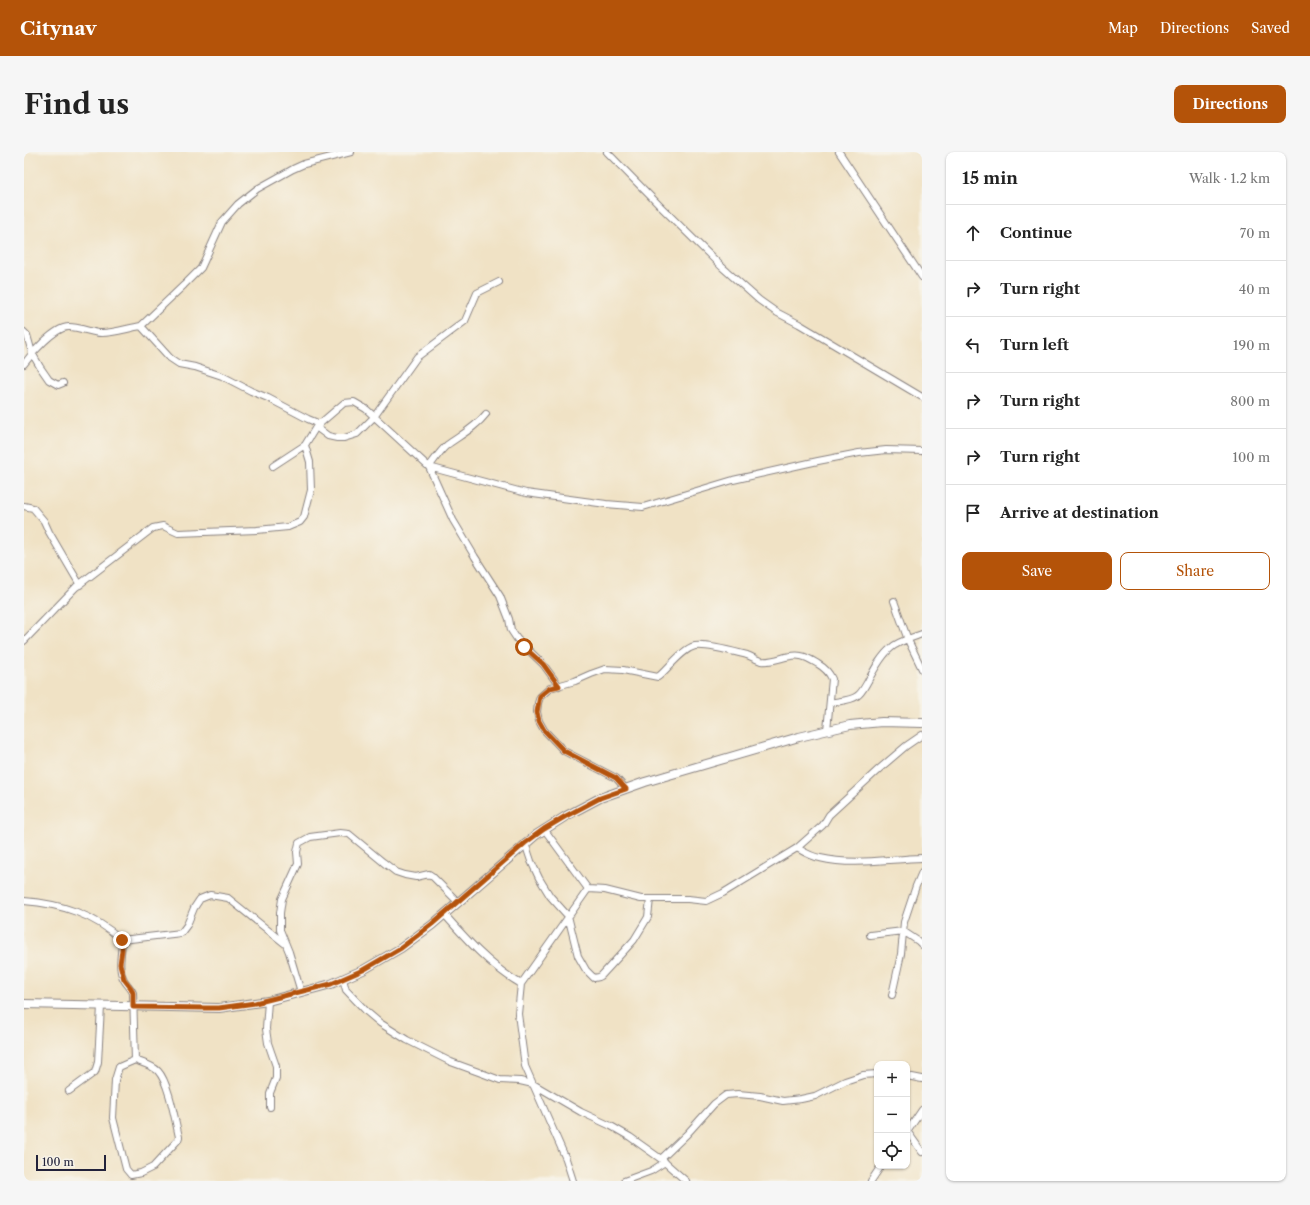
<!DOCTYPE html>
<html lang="en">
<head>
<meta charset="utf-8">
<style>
	:root { --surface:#fff; --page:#f6f6f6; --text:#222; --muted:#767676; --line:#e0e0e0; --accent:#b45309 }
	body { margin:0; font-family:"Libre Caslon Text",serif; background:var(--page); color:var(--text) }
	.controls { position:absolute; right:12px; bottom:12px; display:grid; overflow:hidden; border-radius:8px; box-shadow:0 1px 3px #0004 }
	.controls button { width:36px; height:36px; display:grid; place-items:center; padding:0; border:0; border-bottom:1px solid var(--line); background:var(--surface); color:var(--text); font:20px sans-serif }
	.scale { position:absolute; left:12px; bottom:10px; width:70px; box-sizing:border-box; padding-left:4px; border:2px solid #22223b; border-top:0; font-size:11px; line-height:14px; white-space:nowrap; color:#22223b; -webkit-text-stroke:3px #f7f3e8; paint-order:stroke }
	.stop { position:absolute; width:12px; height:12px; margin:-9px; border:3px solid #b45309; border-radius:50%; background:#fff }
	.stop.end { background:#b45309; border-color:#fff; box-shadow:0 1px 4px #0008 }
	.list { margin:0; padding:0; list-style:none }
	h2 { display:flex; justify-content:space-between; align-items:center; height:52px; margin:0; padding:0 16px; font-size:17px }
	h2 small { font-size:13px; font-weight:400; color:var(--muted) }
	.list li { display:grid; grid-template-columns:26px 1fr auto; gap:12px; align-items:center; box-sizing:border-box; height:56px; padding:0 16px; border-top:1px solid var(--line) }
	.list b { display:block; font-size:15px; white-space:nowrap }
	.list em { font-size:13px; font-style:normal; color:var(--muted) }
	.actions { display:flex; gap:8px; padding:12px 16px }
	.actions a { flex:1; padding:9px 0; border:1px solid var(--accent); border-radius:8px; text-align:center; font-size:14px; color:var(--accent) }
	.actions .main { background:var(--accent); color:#fff }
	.icon { flex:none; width:22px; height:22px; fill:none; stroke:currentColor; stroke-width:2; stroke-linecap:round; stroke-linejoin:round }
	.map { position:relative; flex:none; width:898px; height:1029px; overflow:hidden; border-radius:8px }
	header { display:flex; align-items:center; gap:24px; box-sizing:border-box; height:56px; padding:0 20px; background:var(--accent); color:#fff }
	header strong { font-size:19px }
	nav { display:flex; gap:22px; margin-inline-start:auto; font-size:14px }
	.intro { display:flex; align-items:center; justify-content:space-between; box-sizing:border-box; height:96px; padding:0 24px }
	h1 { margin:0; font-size:28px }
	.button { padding:10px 18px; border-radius:8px; background:var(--accent); color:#fff; font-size:14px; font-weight:700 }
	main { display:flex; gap:24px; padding:0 24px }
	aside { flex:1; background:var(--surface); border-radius:8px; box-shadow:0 1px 3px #0004 }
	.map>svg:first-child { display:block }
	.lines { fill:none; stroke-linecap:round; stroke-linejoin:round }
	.minor-casing { stroke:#898280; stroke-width:8 }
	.major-casing { stroke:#898280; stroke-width:10 }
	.minor { stroke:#fff; stroke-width:6 }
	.major { stroke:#fff; stroke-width:8 }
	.route { stroke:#b45309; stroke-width:5 }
</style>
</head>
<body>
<header>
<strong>Citynav</strong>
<nav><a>Map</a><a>Directions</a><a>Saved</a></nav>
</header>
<div class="intro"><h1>Find us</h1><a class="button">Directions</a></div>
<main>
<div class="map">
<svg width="898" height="1029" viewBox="0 0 898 1029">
	<rect width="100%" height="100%" fill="#f7f3e8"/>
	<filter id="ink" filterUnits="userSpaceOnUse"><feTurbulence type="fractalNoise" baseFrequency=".025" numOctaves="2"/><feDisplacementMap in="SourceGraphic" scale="8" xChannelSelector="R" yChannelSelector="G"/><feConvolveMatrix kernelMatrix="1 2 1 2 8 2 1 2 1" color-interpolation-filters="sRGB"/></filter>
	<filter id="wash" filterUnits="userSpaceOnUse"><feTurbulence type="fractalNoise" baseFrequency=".012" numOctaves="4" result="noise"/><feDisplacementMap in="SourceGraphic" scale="16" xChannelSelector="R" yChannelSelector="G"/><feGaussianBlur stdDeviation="0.9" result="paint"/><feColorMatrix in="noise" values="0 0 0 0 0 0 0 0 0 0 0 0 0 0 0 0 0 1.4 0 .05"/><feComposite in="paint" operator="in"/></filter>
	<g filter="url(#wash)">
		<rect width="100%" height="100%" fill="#f0e2c5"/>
	</g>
	<g filter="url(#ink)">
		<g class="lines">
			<defs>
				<path id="minor" d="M583,0L637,55L698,115L735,148L752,160L775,172L898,245
					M815,0L898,125
					M117,174L160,133L177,116L198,70L214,52L233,37L269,17L280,12L327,0
					M0,180L3,183L8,201L16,215L25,228L34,233L39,231
					M0,212C8,201 30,176 44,175C53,174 68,181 77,181C91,181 104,176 117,174L146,206L155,212L171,215L198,224L227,239L244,246L284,267L296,272
					M292,275L304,284L313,286H320L333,282L350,265L393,205L441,169L453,141L475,130
					M249,314L281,293L292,275L320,251L330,250L342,257L405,315L429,368L451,405L476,444L485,467L487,478L493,487L519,512L535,534
					M405,315L502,341L582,352L619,355L709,328L794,309L835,301L862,298L898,299
					M405,315C411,307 416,299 423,293C437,283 452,275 462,262
					M0,354L9,356L20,369L25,380L56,433
					M870,449L884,488L898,517
					M0,489L52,435L129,376L139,374L154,381L233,378L264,375L276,370L280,365L287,338L286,310L281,293
					M806,551C814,549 826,549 833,544C838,541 841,534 844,529C850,518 857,504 867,496C874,489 888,486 898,482
					M602,637L592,626L540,599L520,578L515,569L513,560L514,551L516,545L526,536L551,529L567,522L581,517L599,518L634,525C644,517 658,497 671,494C683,492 711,500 723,503C728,505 733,508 737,509C751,511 764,501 777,504C783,505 789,509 794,512C801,516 805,520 808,527L803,578
					M520,677L564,737L497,832L494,862L501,914L542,1007L549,1029
					M501,691L507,709L515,726L526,744L544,764L554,804L562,818L570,826L575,825L577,824L610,788L624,765L626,747
					M773,696C780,700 788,705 796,706C829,714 864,707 898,706
					M564,737L581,738L617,747H664L682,749L699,741L773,696L799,673L805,663L855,617L882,594L898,583
					M0,749C38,752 69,762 98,788C98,801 93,816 100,828C103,833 107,836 109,841L111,908L95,915L91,928L89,966L102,1017L107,1023L117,1021L129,1015L154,988L155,985C151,968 145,931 134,919C128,913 118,911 111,908
					M420,762C443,788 466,814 497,832
					M846,783L879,779L894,789L898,793
					M98,788L157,781L163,773L170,756L176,747L186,743L204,746L260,791
					M319,827L322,838L343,860L356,871L383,888L427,910L460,922L476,928L496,929L509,932L557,960L587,974L606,985L637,1007L662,1029
					M277,840L265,800L256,778V761L258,747L274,712L273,700L275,691L286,685L316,681L325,682L359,710L372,720L381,723L392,725L405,722L408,724L434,750
					M868,843L877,802L880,770L892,734L898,720
					M244,849L242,877L244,891L252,914V926L246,941V955
					M883,924L898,927
					M45,939L71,920L74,910L77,854
					M883,979L898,1000
					M883,980L898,958
					M637,1007L663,982L690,952L702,943L714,942L736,944L759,949L777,947L791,944L821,929L839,923L853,922
					M600,1029L627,1019L641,1010
					M847,1029L857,1014"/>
				<path id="major" d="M0,852L195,856L244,849L307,832L339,818L377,796L408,773L512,683L542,664L576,646L621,630L775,585L826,573L858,570L898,571"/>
			</defs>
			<use href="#minor" class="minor-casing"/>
			<use href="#major" class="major-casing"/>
			<use href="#minor" class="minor"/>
			<use href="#major" class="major"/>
		</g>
	</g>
	<g class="lines" filter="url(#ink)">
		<path class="route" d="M98,788V798L96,812L100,827L107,836L109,841V855L181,856H195L231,851L307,832L339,818L377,796L408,772L501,691L520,677L542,664L576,646L602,637L592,626L540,599L520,578L515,569L513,560L516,544L526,536L535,534L519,512L500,495"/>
	</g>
</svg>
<div class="controls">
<button>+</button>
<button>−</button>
<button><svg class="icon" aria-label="locate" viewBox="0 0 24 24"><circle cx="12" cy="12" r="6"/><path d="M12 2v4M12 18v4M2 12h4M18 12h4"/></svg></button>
</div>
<div class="scale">100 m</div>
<div class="stop" style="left:500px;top:495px"></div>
<div class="stop end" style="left:98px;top:788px"></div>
</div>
<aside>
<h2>15 min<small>Walk · 1.2 km</small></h2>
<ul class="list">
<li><svg class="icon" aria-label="ahead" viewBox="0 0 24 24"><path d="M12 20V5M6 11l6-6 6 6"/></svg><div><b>Continue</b></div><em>70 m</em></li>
<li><svg class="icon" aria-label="right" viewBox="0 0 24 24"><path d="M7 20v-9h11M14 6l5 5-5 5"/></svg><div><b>Turn right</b></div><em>40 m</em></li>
<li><svg class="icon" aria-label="left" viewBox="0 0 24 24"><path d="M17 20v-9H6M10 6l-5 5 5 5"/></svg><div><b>Turn left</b></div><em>190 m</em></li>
<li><svg class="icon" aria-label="right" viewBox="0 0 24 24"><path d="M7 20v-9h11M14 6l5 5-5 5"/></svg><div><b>Turn right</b></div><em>800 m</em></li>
<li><svg class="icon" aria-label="right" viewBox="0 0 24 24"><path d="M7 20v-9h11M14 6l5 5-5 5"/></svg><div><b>Turn right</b></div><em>100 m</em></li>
<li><svg class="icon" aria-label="arrive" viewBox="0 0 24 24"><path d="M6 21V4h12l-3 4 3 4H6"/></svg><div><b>Arrive at destination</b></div></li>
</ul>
<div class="actions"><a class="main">Save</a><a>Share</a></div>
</aside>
</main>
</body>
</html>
